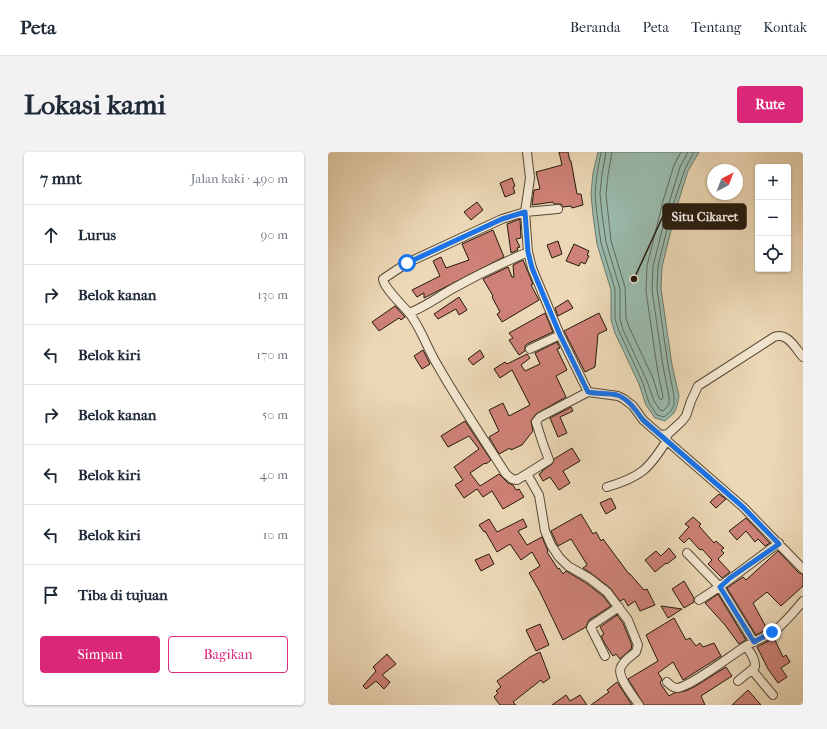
<!DOCTYPE html>
<html lang="id">
<head>
<meta charset="utf-8">
<style>
	:root { --surface:#fff; --page:#f2f2f3; --text:#1f2937; --muted:#747a83; --line:#e0e1e3; --accent:#db2777 }
	body { margin:0; font-family:"IM FELL French Canon",serif; background:var(--page); color:var(--text) }
	.controls { position:absolute; right:12px; top:12px; display:grid; overflow:hidden; border-radius:4px; box-shadow:0 1px 3px #0004 }
	.controls button { width:36px; height:36px; display:grid; place-items:center; padding:0; border:0; border-bottom:1px solid var(--line); background:var(--surface); color:var(--text); font:20px sans-serif }
	.compass { position:absolute; left:379px; top:12px; width:36px; height:36px; border-radius:50%; background:var(--surface); box-shadow:0 1px 3px #0004; rotate:42deg }
	.stop { position:absolute; width:12px; height:12px; margin:-9px; border:3px solid #1a73e8; border-radius:50%; background:#fff }
	.stop.end { background:#1a73e8; border-color:#fff; box-shadow:0 1px 4px #0008 }
	.list { margin:0; padding:0; list-style:none }
	h2 { display:flex; justify-content:space-between; align-items:center; height:52px; margin:0; padding:0 16px; font-size:17px }
	h2 small { font-size:13px; font-weight:400; color:var(--muted) }
	.list li { display:grid; grid-template-columns:26px 1fr auto; gap:12px; align-items:center; box-sizing:border-box; height:60px; padding:0 16px; border-top:1px solid var(--line) }
	.list b { display:block; font-size:15px; white-space:nowrap }
	.list em { font-size:13px; font-style:normal; color:var(--muted) }
	.actions { display:flex; gap:8px; padding:12px 16px }
	.actions a { flex:1; padding:9px 0; border:1px solid var(--accent); border-radius:4px; text-align:center; font-size:14px; color:var(--accent) }
	.actions .main { background:var(--accent); color:#fff }
	.icon { flex:none; width:22px; height:22px; fill:none; stroke:currentColor; stroke-width:2; stroke-linecap:round; stroke-linejoin:round }
	.map { position:relative; flex:none; width:475px; height:553px; overflow:hidden; border-radius:4px }
	header { display:flex; align-items:center; gap:24px; box-sizing:border-box; height:56px; padding:0 20px; background:var(--surface); border-bottom:1px solid var(--line) }
	header strong { font-size:19px }
	nav { display:flex; gap:22px; margin-inline-start:auto; font-size:14px }
	.intro { display:flex; align-items:center; justify-content:space-between; box-sizing:border-box; height:96px; padding:0 24px }
	h1 { margin:0; font-size:28px }
	.button { padding:10px 18px; border-radius:4px; background:var(--accent); color:#fff; font-size:14px; font-weight:700 }
	main { display:flex; gap:24px; padding:0 24px }
	aside { flex:1; background:var(--surface); border-radius:4px; box-shadow:0 1px 3px #0004 }
	.map>svg:first-child { display:block }
	.water { fill:#99baac; stroke:#6a7a6c }
	.lines { fill:none; stroke-linecap:round; stroke-linejoin:round }
	.shore { stroke:#5e6a5c; stroke-width:1 }
	.building { fill:#ce8176; stroke:#24190c }
	.minor-casing { stroke:#564936; stroke-width:10 }
	.minor { stroke:#f3e6d0; stroke-width:8 }
	.route { stroke:#1a73e8; stroke-width:5 }
	.leader { fill:none; stroke:#24190c; stroke-width:1.5 }
	.callout-dot { fill:#24190c; stroke:#f3e6d0; stroke-width:1.5 }
	.callout { fill:#24190c; stroke:#24190c; stroke-width:1.5 }
	.callout-label { font-size:13px; text-anchor:middle; font-weight:bold; fill:#fff }
</style>
</head>
<body>
<header>
<strong>Peta</strong>
<nav><a>Beranda</a><a>Peta</a><a>Tentang</a><a>Kontak</a></nav>
</header>
<div class="intro"><h1>Lokasi kami</h1><a class="button">Rute</a></div>
<main>
<aside>
<h2>7 mnt<small>Jalan kaki · 490 m</small></h2>
<ul class="list">
<li><svg class="icon" aria-label="ahead" viewBox="0 0 24 24"><path d="M12 20V5M6 11l6-6 6 6"/></svg><div><b>Lurus</b></div><em>90 m</em></li>
<li><svg class="icon" aria-label="right" viewBox="0 0 24 24"><path d="M7 20v-9h11M14 6l5 5-5 5"/></svg><div><b>Belok kanan</b></div><em>130 m</em></li>
<li><svg class="icon" aria-label="left" viewBox="0 0 24 24"><path d="M17 20v-9H6M10 6l-5 5 5 5"/></svg><div><b>Belok kiri</b></div><em>170 m</em></li>
<li><svg class="icon" aria-label="right" viewBox="0 0 24 24"><path d="M7 20v-9h11M14 6l5 5-5 5"/></svg><div><b>Belok kanan</b></div><em>50 m</em></li>
<li><svg class="icon" aria-label="left" viewBox="0 0 24 24"><path d="M17 20v-9H6M10 6l-5 5 5 5"/></svg><div><b>Belok kiri</b></div><em>40 m</em></li>
<li><svg class="icon" aria-label="left" viewBox="0 0 24 24"><path d="M17 20v-9H6M10 6l-5 5 5 5"/></svg><div><b>Belok kiri</b></div><em>10 m</em></li>
<li><svg class="icon" aria-label="arrive" viewBox="0 0 24 24"><path d="M6 21V4h12l-3 4 3 4H6"/></svg><div><b>Tiba di tujuan</b></div></li>
</ul>
<div class="actions"><a class="main">Simpan</a><a>Bagikan</a></div>
</aside>
<div class="map">
<svg width="475" height="553" viewBox="0 0 475 553">
	<rect width="100%" height="100%" fill="#ecd8b6"/>
	<filter id="stains"><feTurbulence type="fractalNoise" baseFrequency=".005" numOctaves="4"/><feColorMatrix values="0 0 0 0 .2 0 0 0 0 .09 0 0 0 0 .02 0 0 0 .5 -.17"/></filter>
	<radialGradient id="worn" r=".72"><stop offset=".6" stop-color="#630" stop-opacity="0"/><stop offset="1" stop-color="#630" stop-opacity=".3"/></radialGradient>
	<path class="water" d="M270,0H371L360,19L349,54L334,115L333,137L344,213L351,244L349,254L346,261L337,269L327,266L318,253L311,232L287,181L283,168V138L269,92L265,63L263,42L265,21Z"/>
	<g class="lines">
		<path class="shore" d="M273,0L269,22L267,42L269,63L273,91L287,137V167L291,179L315,231L321,251L329,263L336,265L343,259L346,253V244L340,213L329,137L330,114L345,53L357,17L366,0
			M278,0L274,22L272,42L274,62L278,90L292,137V167L295,178L319,229L326,249L332,258L335,259L338,256L341,252V245L335,214L324,138L325,114L341,51L352,15L360,0
			M284,0L280,23L278,42L283,89L297,135L298,166L301,175L325,226L331,246L333,248L335,245L329,215L318,139L319,114L335,49L346,13L353,0"/>
	</g>
	<path class="building" d="M231,0H240L242,9H243L249,42H253L255,53L244,56L243,54L235,55L233,52H226L225,50L204,53L206,38L212,37L208,20L234,13Z
		M184,26L187,34L185,35L187,41L177,45L172,31Z
		M149,50L155,58L143,68L136,60Z
		M192,67L193,86L188,87L192,95L189,96L190,98L183,101L179,72Z
		M165,78L176,105L96,146V141L89,145L84,138L112,124L105,109L113,105L118,116L141,108L134,92Z
		M230,89L234,102L224,106L219,93Z
		M246,92L261,99L259,103L261,104L257,112L253,110L251,114L238,109Z
		M195,108L205,132L203,133L211,148L174,170L169,162L172,160L164,145L165,144L155,127L180,115L184,125H186L185,113Z
		M131,145L139,158L131,163L128,157L110,167L106,162Z
		M240,148L245,156L230,164L227,156Z
		M67,154L77,165L73,168L71,166L51,179L44,170Z
		M217,161L225,180L199,192L197,194V199L191,203L181,188L185,186L181,181Z
		M271,161L279,178L270,182L267,215L257,220L236,179Z
		M229,190L232,196L229,197L239,218L228,224L238,245L208,262L203,269L205,279L194,293L183,298L182,296L171,302L161,285L171,279L161,258L175,251L181,264L202,253L184,218L172,226L166,217L177,210L179,212L199,202L202,206L193,213L197,219L212,212L207,201Z
		M95,198L102,212L94,217L86,204Z
		M152,198L156,205L145,213L140,207Z
		M243,255L245,259L232,265L239,281L230,285L222,266Z
		M137,269L163,308L158,312L157,311L142,321L152,334L171,322L180,331L185,333L188,338L191,337L196,345L175,357L164,339L155,345L149,337L136,346L127,333L135,328L126,315L151,297L141,284L120,295L113,284Z
		M244,296L252,309L235,319L242,331L231,338L222,325L215,329L211,322L214,320V319L224,312L226,307Z
		M391,342L398,347L388,356L382,350Z
		M283,346L288,356L278,362L272,351Z
		M253,362L265,382L268,380L273,389L275,387L301,422H302L316,438L319,437L327,453L312,459L307,449L300,454L296,447L292,449L282,436L264,422L255,416L259,413L258,411L243,387L230,394L223,379Z
		M365,365L373,372L371,374L386,391L388,389L396,396L393,398L396,401L390,407L402,420L394,426L380,412L384,408L374,397L372,398L361,386L356,391L351,386L361,375L357,372Z
		M418,366L442,391L437,394L430,387L427,390L418,379L409,388L401,379Z
		M161,367L169,380L195,367L199,375L190,379L199,393L214,385L220,399L219,400L230,417L231,416L235,422L238,419L258,431L275,444L283,454L261,468L258,475L235,488L212,440L201,421L212,414L204,400L193,408L182,392L169,400L157,379L156,380L151,373Z
		M341,396L348,405L339,412L338,411L327,420L317,408L328,399L333,404Z
		M450,399L471,421L475,422V434L453,454L439,440L425,451L439,477L428,483L399,436L415,425L418,428Z
		M161,402L166,412L153,419L147,408Z
		M356,429L366,446V450L356,456L344,437Z
		M390,442L418,488L411,492L397,473L377,451Z
		M333,454L354,457L340,466Z
		M289,463L295,471L304,493L303,497L292,507L288,502L285,504L277,492L273,484L276,482L272,475Z
		M346,466L358,488L362,486L368,494L372,491L375,495L386,491L393,504L355,528L345,510L330,521L334,527L332,531L341,544L346,541L357,539L366,535L398,515L404,524L373,544L377,553H316L300,527L330,509L318,483Z
		M212,472L221,493L208,499L198,478Z
		M446,486L455,505L458,503L462,510L453,516L459,525L450,531L440,517L429,495Z
		M212,500L222,526L215,531L213,528L185,550L188,553H172L166,545L170,541L168,539L173,535L169,529L202,505Z
		M59,502L68,512L54,523L62,530L56,537L48,529L38,537L35,534L48,519L45,515Z
		M289,530L304,553H263L281,540L279,538Z
		M420,538L433,553H404Z
		M238,543L242,549L252,543L259,553H224Z"/>
	<g class="lines">
		<defs>
			<path id="minor" d="M199,0L202,26L197,60L200,100L204,116L232,183L260,240
				M230,57L197,60L174,67L79,111L55,127C56,137 78,156 84,165C95,181 100,198 110,214C131,251 155,286 178,322L184,327L189,328L221,308L215,292L208,270L212,265L260,240L290,244L296,247L305,254L315,268L415,355L475,417
				M81,161C97,155 110,145 124,137C149,123 174,111 200,100
				M202,197L232,183
				M334,283L340,282L354,269L358,264L363,249L370,234L446,185C460,180 467,196 475,205
				M199,322L211,343L217,379L223,393L231,405L240,414L261,426L279,440L300,468L310,493L308,500C303,504 296,508 293,515C288,524 306,545 311,553
				M279,335C313,325 321,317 339,288
				M359,401L392,435L426,490
				M371,448C399,431 424,410 451,391
				M277,504L263,476L264,473L291,455
				M424,518L445,543
				M410,529L427,515C428,507 422,500 418,494
				M339,530C342,533 345,536 349,536C362,535 405,502 418,494C426,489 436,486 445,480C456,472 466,460 475,449"/>
		</defs>
		<use href="#minor" class="minor-casing"/>
		<use href="#minor" class="minor"/>
	</g>
	<g class="lines">
		<path class="route" d="M79,111L174,67L197,60L200,100L204,116L232,183L260,240C269,242 280,241 289,243C301,247 308,259 315,268L415,355L451,392L402,426L392,435L426,490L444,480"/>
	</g>
	<path class="leader" d="M306 127L335 64"/>
	<circle class="callout-dot" cx="306" cy="127" r="4"/>
	<rect class="callout" x="335" y="52" width="83" height="25" rx="4"/>
	<g class="callout-label">
		<text x="377" y="69">Situ Cikaret</text>
	</g>
	<rect width="100%" height="100%" filter="url(#stains)"/>
	<rect width="100%" height="100%" fill="url(#worn)"/>
</svg>
<div class="controls">
<button>+</button>
<button>−</button>
<button><svg class="icon" aria-label="locate" viewBox="0 0 24 24"><circle cx="12" cy="12" r="6"/><path d="M12 2v4M12 18v4M2 12h4M18 12h4"/></svg></button>
</div>
<svg class="compass" viewBox="-18 -18 36 36"><path d="M0-13l5 13h-10z" fill="#e53935"/><path d="M0 13l5-13h-10z" fill="#747a83"/></svg>
<div class="stop" style="left:79px;top:111px"></div>
<div class="stop end" style="left:444px;top:480px"></div>
</div>
</main>
</body>
</html>
